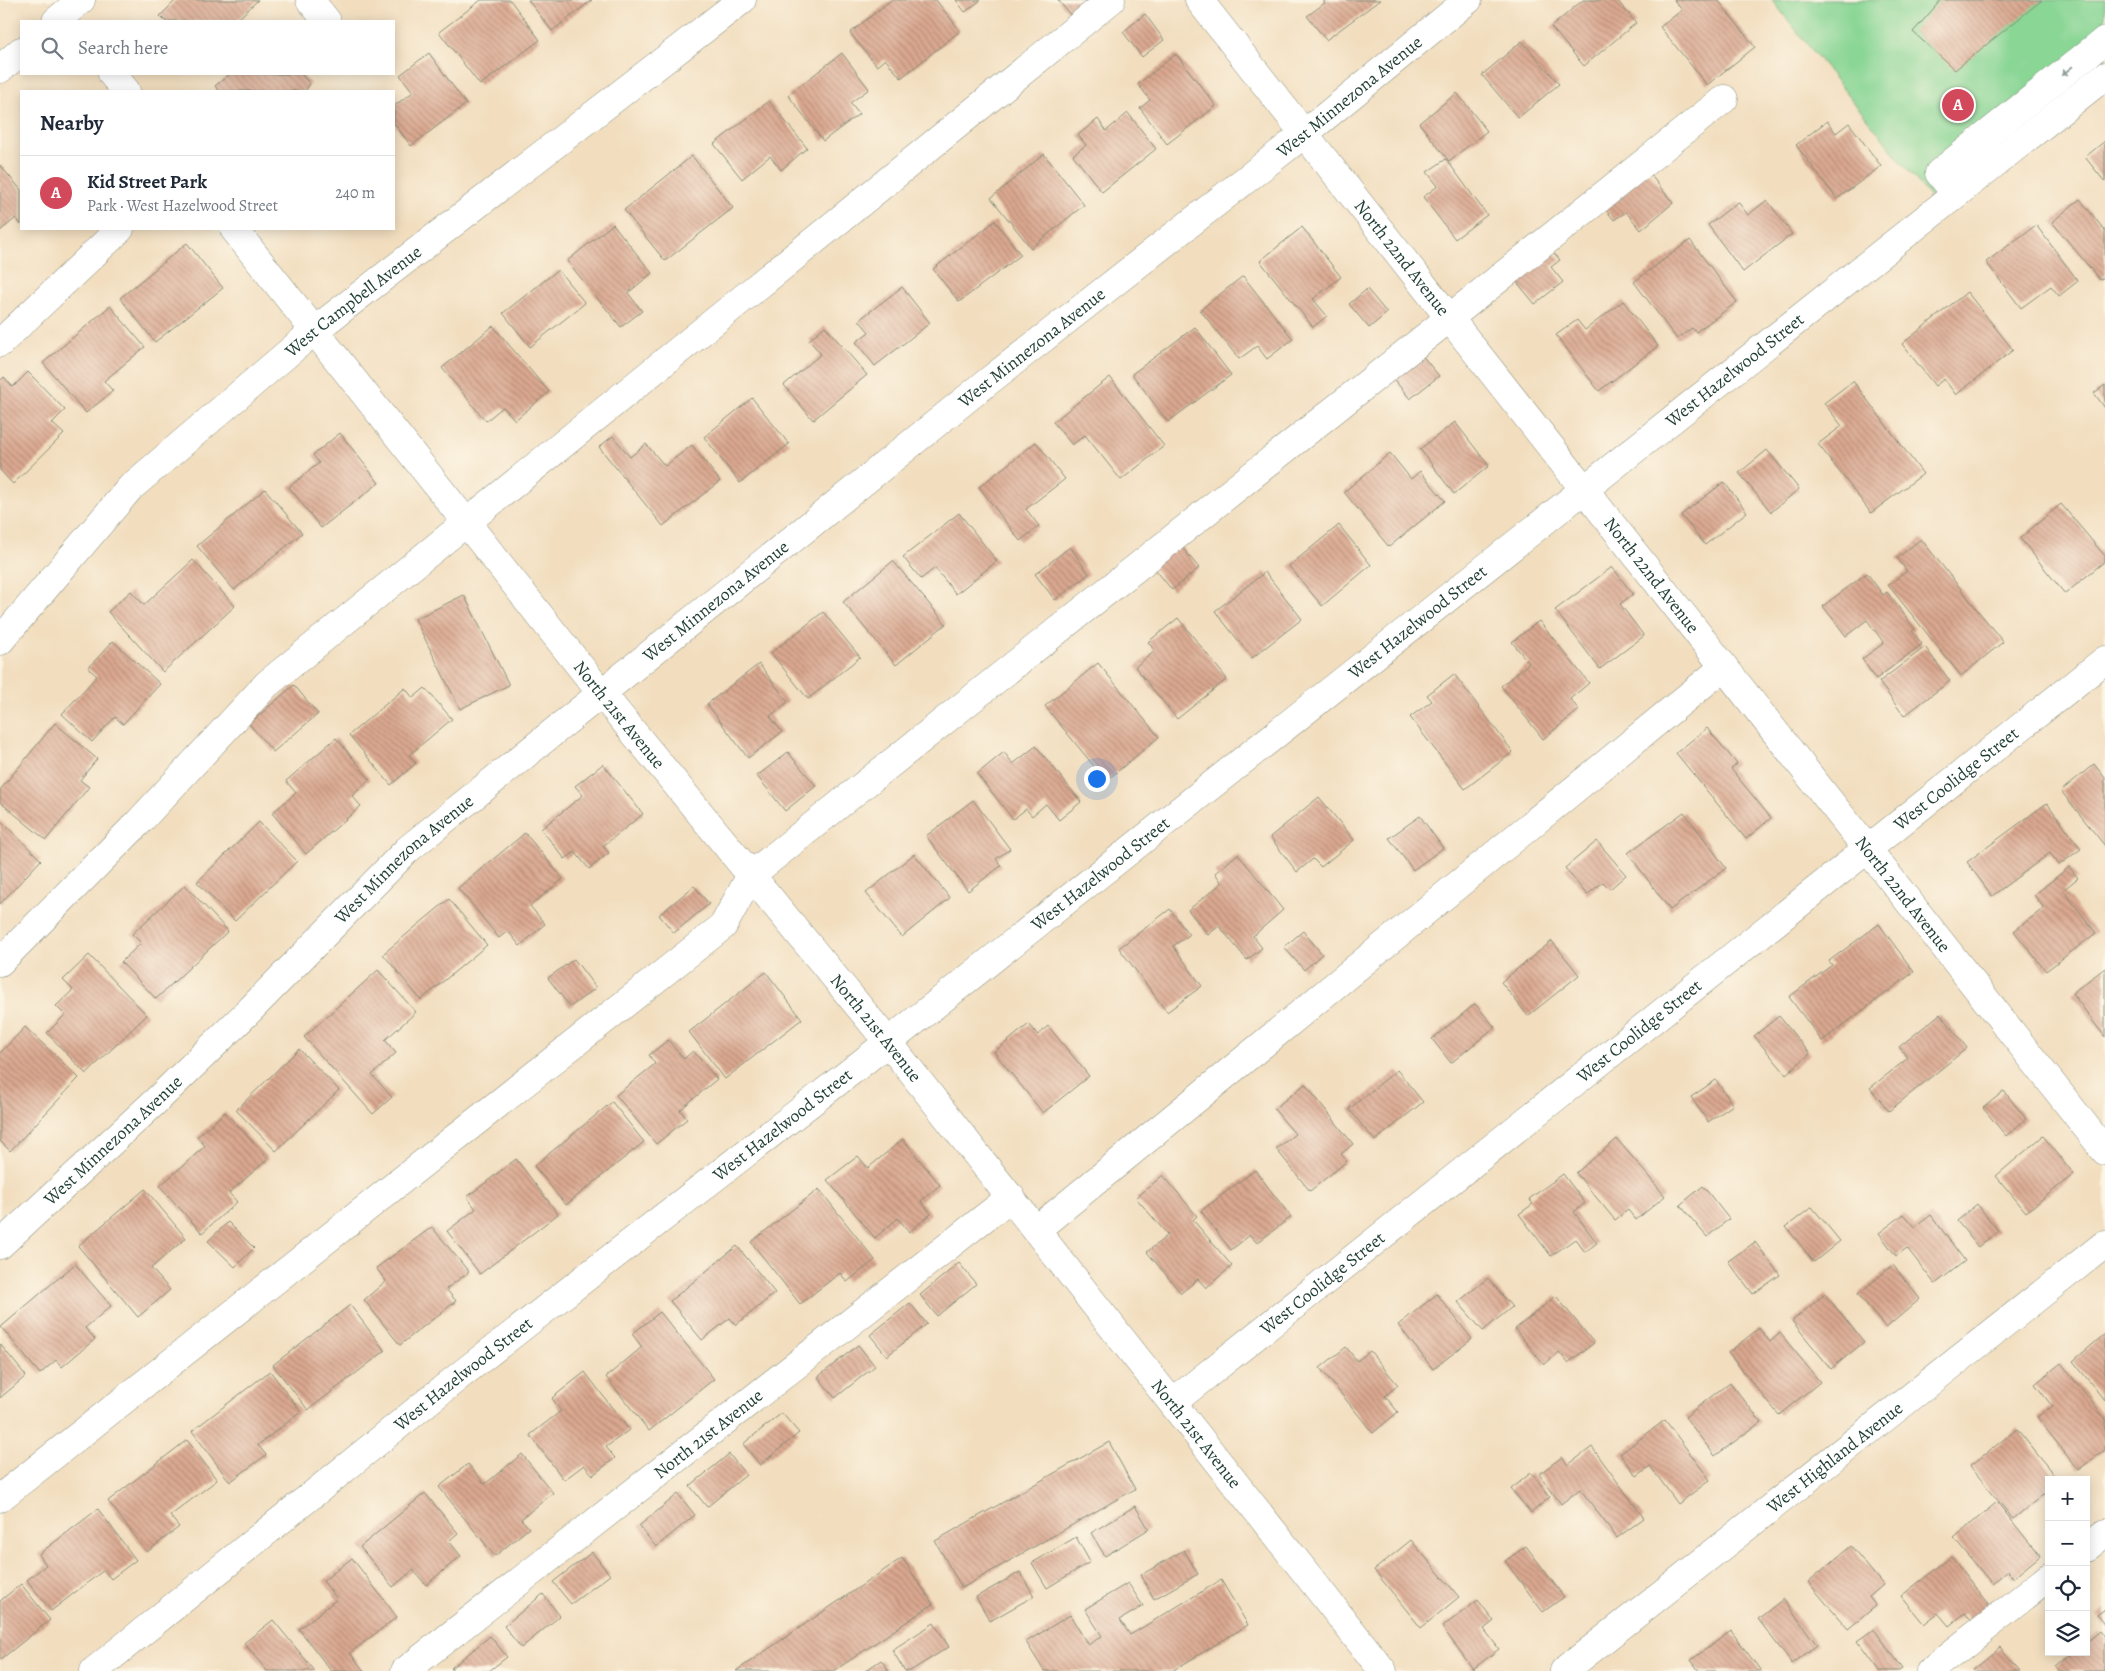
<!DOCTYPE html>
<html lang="en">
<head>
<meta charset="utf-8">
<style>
	:root { --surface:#fff; --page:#f2f2f3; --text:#1f2937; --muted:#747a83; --line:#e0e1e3; --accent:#d1495b }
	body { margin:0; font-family:Alegreya,serif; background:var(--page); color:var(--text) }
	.controls { position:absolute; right:15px; bottom:15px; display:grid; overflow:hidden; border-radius:0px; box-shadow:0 2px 12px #0003 }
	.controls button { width:45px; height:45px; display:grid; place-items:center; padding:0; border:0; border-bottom:1px solid var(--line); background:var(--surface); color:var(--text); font:25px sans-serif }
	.you { position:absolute; left:1096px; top:778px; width:18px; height:18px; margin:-12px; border:4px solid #fff; border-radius:50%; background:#1a73e8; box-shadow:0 0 0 8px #1a73e833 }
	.badge { display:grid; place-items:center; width:32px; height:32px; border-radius:50%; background:var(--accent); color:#fff; font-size:16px; font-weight:700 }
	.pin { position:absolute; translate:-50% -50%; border:2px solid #fff; box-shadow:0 1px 5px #0006 }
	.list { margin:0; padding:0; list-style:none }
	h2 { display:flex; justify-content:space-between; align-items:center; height:65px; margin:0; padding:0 20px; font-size:21px }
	h2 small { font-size:16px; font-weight:400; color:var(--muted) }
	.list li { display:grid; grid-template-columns:32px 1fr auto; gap:15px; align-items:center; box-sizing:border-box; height:75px; padding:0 20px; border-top:1px solid var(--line) }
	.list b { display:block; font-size:19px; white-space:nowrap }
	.list p { margin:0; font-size:16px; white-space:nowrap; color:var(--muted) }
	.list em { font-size:16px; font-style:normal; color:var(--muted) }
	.icon { flex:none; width:28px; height:28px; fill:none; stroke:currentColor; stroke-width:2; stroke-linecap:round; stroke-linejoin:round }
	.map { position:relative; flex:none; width:2105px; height:1671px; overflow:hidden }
	.search { position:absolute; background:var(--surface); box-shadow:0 2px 12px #0003; left:20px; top:20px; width:375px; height:55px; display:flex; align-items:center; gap:12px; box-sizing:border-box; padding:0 18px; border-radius:0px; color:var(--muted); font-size:19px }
	.panel { position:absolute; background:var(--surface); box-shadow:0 2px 12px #0003; left:20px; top:90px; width:375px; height:140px; border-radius:0px }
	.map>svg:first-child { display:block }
	.green { fill:#89d695; stroke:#548a64 }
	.building { fill:url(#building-back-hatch) }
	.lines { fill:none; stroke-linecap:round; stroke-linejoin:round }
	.minor-casing { stroke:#888e7a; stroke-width:29 }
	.minor { stroke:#fff; stroke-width:28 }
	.oneway { fill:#8f9e9a }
	.labels { text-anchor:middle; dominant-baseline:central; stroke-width:4; stroke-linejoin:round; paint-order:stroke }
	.street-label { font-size:18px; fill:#1f3d34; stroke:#fcf5e5 }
</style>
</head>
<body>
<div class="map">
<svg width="2105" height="1671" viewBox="0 0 2105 1671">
	<defs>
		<pattern id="building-back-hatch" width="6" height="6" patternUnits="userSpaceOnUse" patternTransform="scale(1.25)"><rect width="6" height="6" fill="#dba890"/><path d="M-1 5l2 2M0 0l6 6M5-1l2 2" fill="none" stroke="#b18a76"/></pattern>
	</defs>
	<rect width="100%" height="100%" fill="#fcf5e5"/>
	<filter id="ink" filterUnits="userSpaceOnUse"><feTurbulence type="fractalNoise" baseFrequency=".02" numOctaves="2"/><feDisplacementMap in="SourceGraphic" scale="10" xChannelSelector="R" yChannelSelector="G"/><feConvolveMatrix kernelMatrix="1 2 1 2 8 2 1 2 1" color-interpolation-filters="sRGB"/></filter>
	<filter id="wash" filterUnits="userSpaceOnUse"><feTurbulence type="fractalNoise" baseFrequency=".0096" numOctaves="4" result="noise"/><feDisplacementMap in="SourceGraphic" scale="20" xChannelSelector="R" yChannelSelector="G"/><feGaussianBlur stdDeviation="1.12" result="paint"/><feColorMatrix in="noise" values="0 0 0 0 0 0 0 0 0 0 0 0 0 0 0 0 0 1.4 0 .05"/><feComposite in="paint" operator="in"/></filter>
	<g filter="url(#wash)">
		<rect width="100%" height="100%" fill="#f2debf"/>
		<path class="green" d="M1772,0H2105V69L1936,205Z"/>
		<g id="blocks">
			<path class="building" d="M176,0H258L236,21H165L160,16Z
				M481,0H510L540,40L480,85L439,32Z
				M528,0H592L552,31Z
				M891,0H936L960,31L901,78L885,59L877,66L850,33Z
				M956,0H981L965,12Z
				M1058,0H1095L1073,18Z
				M1323,0H1380L1326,40L1307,16L1325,3Z
				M1583,0H1617L1636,23L1584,66L1551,27Z
				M1674,0H1718L1755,47L1707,85L1660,27L1682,10Z
				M1941,0H2042L1955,70L1913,32Z
				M1145,14L1164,40L1142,57L1123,32Z
				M1522,41L1559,84L1518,118L1482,75Z
				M429,53L466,104L411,146L394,123V106L413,92L400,75Z
				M842,53L869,89L850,103L859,114L823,141L788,95Z
				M1176,54L1216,106L1167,144L1140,108L1150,100L1138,84Z
				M230,74H301L310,84L305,91H219L215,86Z
				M1457,93L1487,131L1449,161L1419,123Z
				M769,101L807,148L781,170L770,156L742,179L714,144Z
				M1128,113L1156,149L1102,192L1073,155L1086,145L1078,135L1098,119L1106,131Z
				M1827,121L1836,133L1849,123L1881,166L1837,199L1796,145Z
				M2105,141V182L2085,157Z
				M1044,154L1084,205L1031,248L991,198Z
				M692,156L733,208L665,261L624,210Z
				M1446,159L1487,215L1455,239L1423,197L1438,186L1427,172Z
				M0,165L21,190V225L16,218L0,231Z
				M1645,168L1673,203L1641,230L1626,212L1614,220L1601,204Z
				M2080,199L2105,231V276L2100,280L2052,222Z
				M1767,200L1792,234L1743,272L1708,225L1738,202L1748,215Z
				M995,221L1021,255L959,302L933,269Z
				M613,224L652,273L628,293L642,311L621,327L567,261Z
				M2036,225L2078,281L2059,296L2051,286L2021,308L1986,262Z
				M1302,227L1341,277L1313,299L1327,316L1313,327L1260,261Z
				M1690,240L1737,302L1696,332L1692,328L1677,339L1634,282Z
				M187,243L223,288L155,342L120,298Z
				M1549,247L1560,260L1551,267L1563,282L1535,304L1512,276Z
				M558,270L585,303L530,347L503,313Z
				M1243,276L1293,339L1267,359L1257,346L1239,359L1200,310Z
				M902,287L930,323L875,366L856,342L869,332L859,320Z
				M1367,289L1387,313L1369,328L1349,304Z
				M1967,292L2013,350L1956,395L1944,379L1935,386L1902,344Z
				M1623,301L1658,346L1599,391L1556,335L1577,320L1585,330Z
				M110,306L145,347L104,381L113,391L86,413L43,363Z
				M493,326L549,392L515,420L503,407L486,421L442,368Z
				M825,326L867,375L813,420L784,385L821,354L809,340Z
				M1195,327L1231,375L1168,422L1132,374Z
				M1421,354L1439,376L1410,399L1392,377Z
				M28,372L65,410L52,423L64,434L13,484L0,470V381L4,377L13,387Z
				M1110,377L1164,446L1121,480L1085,435L1072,445L1053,422Z
				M1853,381L1923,474L1871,513L1818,444L1842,426L1824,403Z
				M2105,385V408L2094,393Z
				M752,398L789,444L740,483L704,437Z
				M1455,422L1489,466L1454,494L1420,449Z
				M340,433L379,483L321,528L289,487L319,463L313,455Z
				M613,436L630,457L646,444L665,466L692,445L720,481L663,526L599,447Z
				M1036,442L1065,479L1026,509L1039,526L1020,541L979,487Z
				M1767,450L1799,489L1771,512L1739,473Z
				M1390,453L1411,479L1420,471L1445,501L1389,547L1344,492Z
				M1724,482L1747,512L1705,545L1681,515Z
				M265,489L302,533L234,590L197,546Z
				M2061,504L2105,556V561L2065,594L2020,538Z
				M959,513L997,561L956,594L935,568L921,579L903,557Z
				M1339,525L1371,565L1322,606L1289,566Z
				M1921,539L2003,642L1961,676L1888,585L1907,571L1897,558Z
				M1178,542L1199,568L1172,590L1151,564Z
				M1070,547L1089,574L1055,600L1035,574Z
				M193,560L235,606L163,672L108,612L131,591L144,605Z
				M893,561L946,624L896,665L843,602Z
				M1612,567L1633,594L1620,604L1644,636L1600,669L1555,610Z
				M1265,572L1302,619L1252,658L1215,611Z
				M1867,573L1883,595L1887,592L1915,629L1912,631L1922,644L1876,679L1862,659L1884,643L1867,620L1846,636L1823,606Z
				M464,595L509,685L460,709L415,619Z
				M823,612L860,657L808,699L771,653Z
				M1178,618L1227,679L1177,719L1135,667L1155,651L1148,642Z
				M1539,621L1589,683L1570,699L1579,710L1543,739L1501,686L1529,663L1512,642Z
				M113,641L160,684L123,724L115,717L92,742L62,714L97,676L88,668Z
				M1925,647L1950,681L1904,716L1879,682Z
				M1098,663L1159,737L1106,781L1045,706Z
				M759,664L788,702L770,716L782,732L748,758L707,704Z
				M1454,674L1513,752L1465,789L1410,717L1432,701L1427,695Z
				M294,685L318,714L273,752L249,724Z
				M405,688L413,698L425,688L452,719L409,755L416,763L391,785L349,735Z
				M55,723L97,759L80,780L89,787L46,840L0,802V790Z
				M1707,728L1737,764L1731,769L1771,818L1746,839L1676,753Z
				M336,738L370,779L352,796L361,806L306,854L272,813L296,793L286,781Z
				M1036,746L1081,802L1059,820L1046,804L1032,816L1026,809L1013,819L977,774L1004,752L1013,764Z
				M788,752L816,786L785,811L757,776Z
				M603,764L643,814L603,846L609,853L589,869L575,852L565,859L541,829L583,795L575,786Z
				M2094,764L2105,778V846L2061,791Z
				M1319,797L1354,840L1321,867L1313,859L1297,872L1270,837Z
				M973,800L1010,849L996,859L1001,866L968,891L926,836Z
				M2047,803L2081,849L2059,865L2050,853L1992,896L1967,862Z
				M1684,812L1726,868L1670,910L1628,853Z
				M1420,816L1443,848L1413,870L1389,838Z
				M0,820L41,860L0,904Z
				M259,822L297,861L235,921L197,882Z
				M525,833L563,879L530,906L545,924L520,946L508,931L499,938L458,888Z
				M1597,841L1626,875L1610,889L1603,882L1587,895L1565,868Z
				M914,854L950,898L902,937L866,893Z
				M1238,854L1283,910L1253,936L1262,948L1247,960L1219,926L1208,935L1188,910L1222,883L1215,873Z
				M2069,867L2078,878L2063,890L2096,933L2046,971L2014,931L2044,908L2034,895Z
				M185,885L228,931L156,999L121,962L141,943L132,934Z
				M694,886L709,904L674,933L659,915Z
				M449,899L487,945L421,1000L383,954Z
				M1170,909L1189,935L1173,946L1202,986L1167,1012L1119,948Z
				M1879,924L1914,972L1822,1041L1789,997L1832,965L1829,961Z
				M1303,931L1322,954L1304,970L1284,947Z
				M1552,941L1579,975L1528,1016L1501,982Z
				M89,955L147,1015L86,1074L47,1033L65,1015L56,1006L73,990L63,980Z
				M574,959L596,988L570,1007L548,978Z
				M2105,968V1037L2072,993Z
				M378,970L416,1012L385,1040L396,1053L372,1075L392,1097L373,1114L304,1037Z
				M766,972L802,1019L725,1079L689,1032Z
				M1475,1004L1495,1027L1451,1063L1432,1039Z
				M1940,1014L1967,1048L1889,1111L1870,1088L1908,1058L1899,1047Z
				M1779,1016L1810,1054L1786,1074L1754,1036Z
				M1029,1024L1038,1035L1048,1026L1089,1076L1043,1113L994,1052Z
				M25,1027L79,1078L10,1151L0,1141V1053Z
				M668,1040L684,1059L693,1051L717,1079L680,1110L687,1119L656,1144L616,1095L655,1064L649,1055Z
				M299,1049L339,1090L276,1151L236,1110Z
				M1397,1070L1423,1102L1375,1141L1349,1109Z
				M1716,1080L1733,1105L1708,1122L1691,1097Z
				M1305,1084L1353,1144L1341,1154L1347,1161L1310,1191L1276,1149L1295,1134L1274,1109Z
				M2004,1091L2026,1119L2006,1136L1983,1108Z
				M612,1102L644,1142L566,1205L534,1166Z
				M225,1112L268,1159L229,1193L237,1202L202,1233L160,1186L205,1146L197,1137Z
				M2043,1136L2074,1174L2026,1212L1996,1176Z
				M903,1139L940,1185L921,1201L931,1214L909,1232L898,1218L875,1238L827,1180L858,1156L868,1168Z
				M1617,1139L1665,1196L1636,1220L1628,1210L1615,1220L1576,1173Z
				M516,1159L558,1214L480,1274L447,1231L476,1209L467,1197Z
				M1255,1170L1291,1217L1257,1243L1250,1235L1231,1250L1201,1211Z
				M1563,1174L1585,1203L1574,1212L1597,1243L1585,1252L1575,1239L1551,1256L1519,1214L1533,1204L1529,1199Z
				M1163,1175L1197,1216L1193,1220L1232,1266L1206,1288L1198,1279L1181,1293L1147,1252L1168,1235L1136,1198Z
				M1703,1186L1729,1219L1707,1237L1680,1205Z
				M145,1189L186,1238L151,1268L170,1290L138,1317L78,1246Z
				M819,1189L875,1260L847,1282L840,1273L800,1304L751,1242Z
				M1977,1204L1998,1231L1978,1247L1957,1221Z
				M1812,1207L1840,1241L1814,1262L1786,1227Z
				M1904,1214L1915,1227L1931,1215L1965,1261L1935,1284L1907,1248L1896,1256L1879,1233Z
				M228,1222L254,1248L235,1267L208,1241Z
				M432,1227L469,1272L446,1289L456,1301L400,1345L364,1300L386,1281L376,1268Z
				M1755,1242L1780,1275L1753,1294L1728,1261Z
				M737,1246L775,1293L736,1325L730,1318L702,1340L670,1301Z
				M959,1263L976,1284L937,1316L920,1295Z
				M75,1264L111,1306L85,1328L95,1339L62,1367L56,1360L40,1374L1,1327Z
				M1893,1265L1920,1299L1886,1328L1858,1294Z
				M1488,1278L1512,1307L1483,1331L1458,1302Z
				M1437,1294L1472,1339L1433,1369L1398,1325Z
				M1825,1294L1864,1342L1831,1369L1792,1321Z
				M1556,1296L1594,1343L1568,1363L1559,1352L1544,1365L1515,1329Z
				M910,1303L927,1324L887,1356L870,1335Z
				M350,1305L385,1351L308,1410L273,1365Z
				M660,1312L714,1379L649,1431L606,1377L642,1347L632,1334Z
				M1759,1328L1770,1342L1780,1333L1820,1382L1779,1415L1728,1353Z
				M2105,1334V1401L2073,1361Z
				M0,1344L26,1376L0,1398Z
				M858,1345L875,1366L835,1398L818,1377Z
				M1346,1347L1357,1361L1370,1351L1398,1385L1385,1396L1398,1412L1373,1433L1320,1368Z
				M2061,1363L2105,1419V1450L2078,1470L2037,1417L2052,1406L2035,1384Z
				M270,1371L301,1412L258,1445L266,1455L230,1482L192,1431Z
				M585,1372L629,1430L606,1447L615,1458L593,1475L584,1465L564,1480L530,1435L561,1411L552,1398Z
				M1730,1382L1761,1422L1715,1456L1685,1417Z
				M782,1413L799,1433L760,1465L743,1444Z
				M1665,1420L1710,1480L1678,1504L1650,1466L1637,1476L1620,1454Z
				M2017,1429L2058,1480H2049V1490L2013,1519L1970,1466Z
				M187,1440L217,1480L170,1516L179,1527L147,1552L108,1501Z
				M1109,1442L1135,1489L962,1588L935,1541Z
				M1592,1447L1644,1518L1617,1538L1580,1489L1561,1504L1539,1474L1562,1457L1568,1465Z
				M522,1454L553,1493L521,1519L529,1528L495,1556L439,1487L468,1464L485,1484Z
				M729,1454L746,1475L707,1507L690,1486Z
				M1531,1473L1550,1497L1531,1513L1511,1489Z
				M425,1493L458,1533L449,1541L461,1556L426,1585L413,1570L393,1587L360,1547Z
				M678,1494L695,1515L656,1547L639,1526Z
				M1997,1502L2040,1556L2013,1578L2007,1571L1992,1584L1954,1538Z
				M1135,1506L1149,1529L1105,1556L1091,1533Z
				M98,1509L136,1560L111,1579L104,1570L51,1611L27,1580L46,1565L39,1554Z
				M1076,1537L1090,1562L1047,1588L1032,1563Z
				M1411,1540L1459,1597L1421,1628L1374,1570Z
				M1526,1546L1564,1597L1543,1612L1505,1561Z
				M1851,1546L1883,1585L1869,1597L1876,1606L1848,1629L1808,1582Z
				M1184,1550L1198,1574L1154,1599L1141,1575Z
				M592,1552L610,1575L571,1604L553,1582Z
				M1951,1557L1993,1610L1974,1625L1965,1613L1949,1626L1938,1613L1924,1624L1901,1596Z
				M352,1558L397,1617L350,1653L364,1671H331L299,1629L337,1599L323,1581Z
				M902,1558L933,1604L834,1671H736Z
				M1020,1572L1034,1596L990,1621L976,1597Z
				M1221,1580L1248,1625L1172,1671H1044L1026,1642L1070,1615L1088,1645L1102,1636L1085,1609L1128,1583L1143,1606L1120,1620L1130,1635Z
				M21,1584L50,1620L0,1660V1601Z
				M543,1594L560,1616L521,1648L504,1626Z
				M1783,1599L1817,1645L1792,1664L1758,1619Z
				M1478,1600L1494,1621L1484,1629L1499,1649L1473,1669L1442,1627Z
				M2105,1609V1626L2097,1615Z
				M273,1620L315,1671H267L244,1643Z
				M934,1623L949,1647L910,1671H905L892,1650Z
				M1874,1629L1903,1669L1900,1671H1879L1857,1641Z
				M1731,1631L1761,1671H1699L1691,1660Z
				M2099,1631L2105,1639V1671H2060L2056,1666L2073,1652H2086V1642Z
				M490,1636L507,1657L489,1671H453L451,1668Z
				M2000,1647L2020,1671H1974L1973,1669Z
				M881,1660L889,1671H865Z"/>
		</g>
	</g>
	<g filter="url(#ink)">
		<use href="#blocks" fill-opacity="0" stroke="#888e7a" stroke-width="1"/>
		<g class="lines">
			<defs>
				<g id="minor">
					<path d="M310,0L327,21"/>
					<path id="s1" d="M1199,0L2105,1151"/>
					<path d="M56,21L81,0"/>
					<path d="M0,69L21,51"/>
					<path d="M112,74L126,91"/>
					<path d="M1956,194L1939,173L2105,40"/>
					<path id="s2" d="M234,229L602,694L888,1042L1383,1671"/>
					<path d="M0,343L120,229"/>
					<path id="s3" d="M0,641L130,488L315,330L742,0"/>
					<path d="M0,962L138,823L267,684L1111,0"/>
					<path d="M1036,1230L1724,667"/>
					<path id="s4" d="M0,1245L158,1099L251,1009L407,850L985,384L1304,134L1468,0"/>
					<path id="s5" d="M1173,1402L2105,660"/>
					<path d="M0,1498L723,926L751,875L1724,99"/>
					<path d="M2086,1548L2105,1533"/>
					<path id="s6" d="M94,1671L463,1373L858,1066L2105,76"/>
					<path id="s7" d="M405,1671L1011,1197"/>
					<path id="s8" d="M1564,1671L2105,1244"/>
					<path d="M1930,1671L2049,1577"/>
				</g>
			</defs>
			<use href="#minor" class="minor-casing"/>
			<use href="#minor" class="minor"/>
		</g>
		<defs><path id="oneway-solid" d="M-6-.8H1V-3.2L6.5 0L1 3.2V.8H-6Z" transform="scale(1.25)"/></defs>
		<use class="oneway" href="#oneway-solid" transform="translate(2067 71) rotate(141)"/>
	</g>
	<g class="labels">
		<g class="street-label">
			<text stroke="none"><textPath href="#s4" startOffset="1774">West Minnezona Avenue</textPath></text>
			<text stroke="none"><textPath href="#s1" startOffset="328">North 22nd Avenue</textPath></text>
			<text stroke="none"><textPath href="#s3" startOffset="492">West Campbell Avenue</textPath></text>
			<text stroke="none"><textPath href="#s4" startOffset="1369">West Minnezona Avenue</textPath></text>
			<text stroke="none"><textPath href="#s6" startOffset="2094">West Hazelwood Street</textPath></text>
			<text stroke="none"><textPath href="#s1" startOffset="732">North 22nd Avenue</textPath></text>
			<text stroke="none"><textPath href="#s4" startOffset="964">West Minnezona Avenue</textPath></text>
			<text stroke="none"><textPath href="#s6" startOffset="1689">West Hazelwood Street</textPath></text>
			<text stroke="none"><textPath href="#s2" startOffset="620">North 21st Avenue</textPath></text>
			<text stroke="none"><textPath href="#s5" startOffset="1001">West Coolidge Street</textPath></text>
			<text stroke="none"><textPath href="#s4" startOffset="559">West Minnezona Avenue</textPath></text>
			<text stroke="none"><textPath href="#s6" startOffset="1284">West Hazelwood Street</textPath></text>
			<text stroke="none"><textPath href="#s1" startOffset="1138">North 22nd Avenue</textPath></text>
			<text stroke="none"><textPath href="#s2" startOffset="1025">North 21st Avenue</textPath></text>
			<text stroke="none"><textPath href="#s5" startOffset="596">West Coolidge Street</textPath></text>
			<text stroke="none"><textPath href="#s6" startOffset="879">West Hazelwood Street</textPath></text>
			<text stroke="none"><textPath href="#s4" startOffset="154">West Minnezona Avenue</textPath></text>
			<text stroke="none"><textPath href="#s5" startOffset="191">West Coolidge Street</textPath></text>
			<text stroke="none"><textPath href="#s6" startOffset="474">West Hazelwood Street</textPath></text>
			<text stroke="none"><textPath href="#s7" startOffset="385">North 21st Avenue</textPath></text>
			<text stroke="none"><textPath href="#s2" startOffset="1542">North 21st Avenue</textPath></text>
			<text stroke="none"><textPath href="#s8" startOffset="345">West Highland Avenue</textPath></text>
		</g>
	</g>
</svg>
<div class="controls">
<button>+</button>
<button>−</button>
<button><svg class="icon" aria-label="locate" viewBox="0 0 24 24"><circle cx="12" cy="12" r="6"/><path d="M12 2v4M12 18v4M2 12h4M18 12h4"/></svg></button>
<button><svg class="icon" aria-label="layers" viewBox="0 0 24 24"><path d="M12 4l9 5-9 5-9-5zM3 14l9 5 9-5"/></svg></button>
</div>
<div class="you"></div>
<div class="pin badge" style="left:1958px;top:105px">A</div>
<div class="search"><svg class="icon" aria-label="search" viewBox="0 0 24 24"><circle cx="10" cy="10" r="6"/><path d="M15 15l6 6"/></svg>Search here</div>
<section class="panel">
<h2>Nearby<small></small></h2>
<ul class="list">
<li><span class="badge">A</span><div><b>Kid Street Park</b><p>Park · West Hazelwood Street</p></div><em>240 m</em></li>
</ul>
</section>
</div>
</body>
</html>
